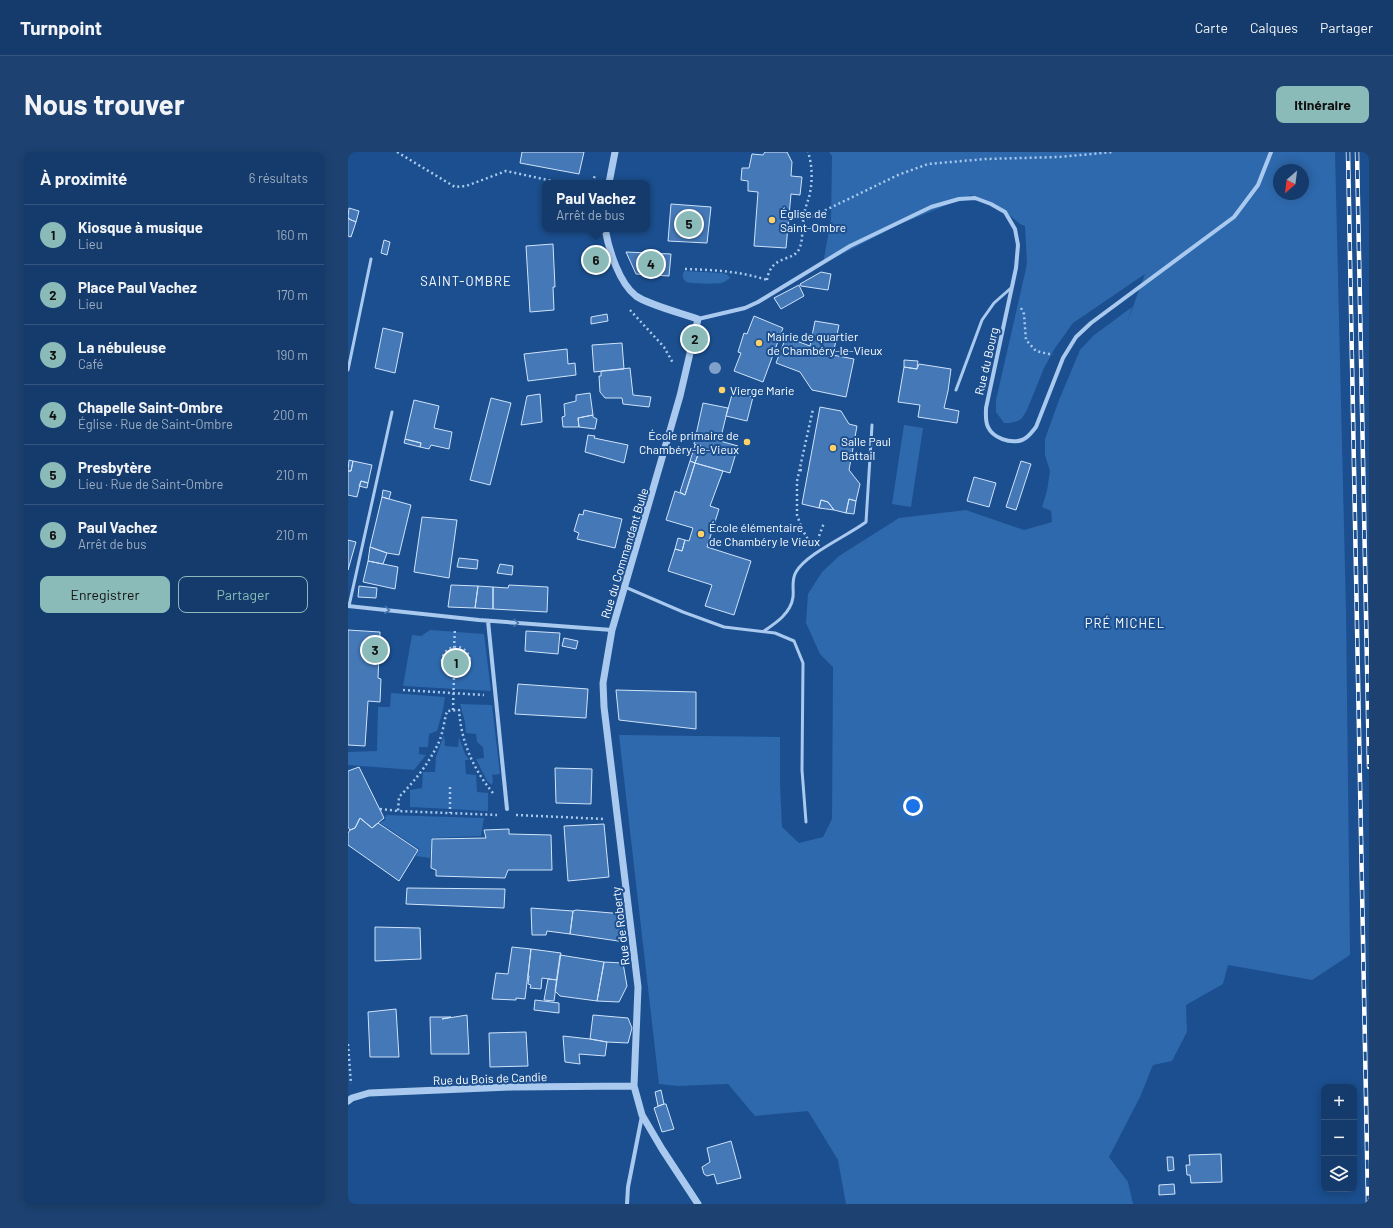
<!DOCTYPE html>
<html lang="fr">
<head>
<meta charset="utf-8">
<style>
	:root { --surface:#143b6b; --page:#1d4271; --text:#f1f3f6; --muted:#9dadc1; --line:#33557e; --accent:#8bbbb9 }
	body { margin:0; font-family:Barlow,sans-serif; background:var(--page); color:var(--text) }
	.controls { position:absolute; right:12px; bottom:12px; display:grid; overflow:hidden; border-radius:8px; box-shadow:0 2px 10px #0003 }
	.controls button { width:36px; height:36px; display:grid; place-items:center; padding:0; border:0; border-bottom:1px solid var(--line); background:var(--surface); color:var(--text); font:20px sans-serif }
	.compass { position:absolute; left:925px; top:12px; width:36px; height:36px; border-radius:50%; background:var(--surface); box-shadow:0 2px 10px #0003; rotate:208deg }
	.you { position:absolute; left:565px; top:654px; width:14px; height:14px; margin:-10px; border:3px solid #fff; border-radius:50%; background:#1a73e8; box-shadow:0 0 0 6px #1a73e833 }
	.badge { display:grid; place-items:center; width:26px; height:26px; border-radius:50%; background:var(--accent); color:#111; font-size:13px; font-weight:700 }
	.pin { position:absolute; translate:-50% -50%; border:2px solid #fff; box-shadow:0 1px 4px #0006 }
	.popup { position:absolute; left:194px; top:28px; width:108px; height:52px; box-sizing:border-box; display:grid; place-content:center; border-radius:8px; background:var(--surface); filter:drop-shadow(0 1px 3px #0005); font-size:13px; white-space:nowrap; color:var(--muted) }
	.popup b { font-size:15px; color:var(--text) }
	.popup::after { content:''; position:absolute; left:50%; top:100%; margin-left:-8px; border:8px solid transparent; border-top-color:var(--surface) }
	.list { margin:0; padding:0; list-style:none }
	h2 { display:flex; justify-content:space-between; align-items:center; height:52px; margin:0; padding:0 16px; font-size:17px }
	h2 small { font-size:13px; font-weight:400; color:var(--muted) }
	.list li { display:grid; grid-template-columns:26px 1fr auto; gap:12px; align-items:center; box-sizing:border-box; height:60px; padding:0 16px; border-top:1px solid var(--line) }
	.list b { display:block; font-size:15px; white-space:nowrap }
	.list p { margin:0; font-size:13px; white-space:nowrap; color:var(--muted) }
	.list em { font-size:13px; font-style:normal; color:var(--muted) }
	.actions { display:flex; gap:8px; padding:12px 16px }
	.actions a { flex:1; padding:9px 0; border:1px solid var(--accent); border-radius:8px; text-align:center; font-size:14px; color:var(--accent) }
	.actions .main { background:var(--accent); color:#111 }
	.icon { flex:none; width:22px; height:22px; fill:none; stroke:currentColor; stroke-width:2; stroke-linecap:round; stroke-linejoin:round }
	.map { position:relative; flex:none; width:1021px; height:1052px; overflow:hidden; border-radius:8px }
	header { display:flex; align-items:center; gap:24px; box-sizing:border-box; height:56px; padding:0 20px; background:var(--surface); border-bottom:1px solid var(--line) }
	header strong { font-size:19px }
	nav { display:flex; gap:22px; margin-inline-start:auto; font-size:14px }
	.intro { display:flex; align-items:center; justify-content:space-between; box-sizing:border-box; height:96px; padding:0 24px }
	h1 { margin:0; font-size:28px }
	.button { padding:10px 18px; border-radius:8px; background:var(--accent); color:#111; font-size:14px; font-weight:700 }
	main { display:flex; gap:24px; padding:0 24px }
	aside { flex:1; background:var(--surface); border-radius:8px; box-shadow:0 2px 10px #0003 }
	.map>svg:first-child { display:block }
	.green { fill:#2e69ad; fill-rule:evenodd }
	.building { fill:#4478b7; stroke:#cfe3fa }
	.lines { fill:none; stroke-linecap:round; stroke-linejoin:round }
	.path { stroke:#a9c9ee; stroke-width:2.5; stroke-dasharray:2 3; stroke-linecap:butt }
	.service { stroke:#a9c9ee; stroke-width:3 }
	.minor { stroke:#a9c9ee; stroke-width:4 }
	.tertiary { stroke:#a9c9ee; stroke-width:7 }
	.rail-casing { stroke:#fff; stroke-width:4.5 }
	.rail { stroke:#1b4f8f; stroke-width:3; stroke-dasharray:9; stroke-linecap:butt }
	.tree { fill:#7ea0ca }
	.oneway { stroke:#4674ac }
	.poi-dot { fill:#ffd166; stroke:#1b4f8f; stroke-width:1.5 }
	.labels { text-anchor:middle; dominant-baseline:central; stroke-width:4; stroke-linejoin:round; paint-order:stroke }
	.poi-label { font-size:12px; fill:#fff; stroke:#1b4f8f; text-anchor:start }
	.street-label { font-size:12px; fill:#fff; stroke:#1b4f8f }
	.neighbourhood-label { font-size:13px; letter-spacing:1px; fill:#fff; stroke:#1b4f8f }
</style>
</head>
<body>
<header>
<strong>Turnpoint</strong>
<nav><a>Carte</a><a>Calques</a><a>Partager</a></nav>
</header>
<div class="intro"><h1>Nous trouver</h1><a class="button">Itinéraire</a></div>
<main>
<aside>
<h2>À proximité<small>6 résultats</small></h2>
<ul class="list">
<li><span class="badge">1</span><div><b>Kiosque à musique</b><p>Lieu</p></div><em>160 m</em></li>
<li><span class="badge">2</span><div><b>Place Paul Vachez</b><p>Lieu</p></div><em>170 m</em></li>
<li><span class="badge">3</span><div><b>La nébuleuse</b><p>Café</p></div><em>190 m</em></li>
<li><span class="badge">4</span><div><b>Chapelle Saint-Ombre</b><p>Église · Rue de Saint-Ombre</p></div><em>200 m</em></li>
<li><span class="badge">5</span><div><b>Presbytère</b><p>Lieu · Rue de Saint-Ombre</p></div><em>210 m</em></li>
<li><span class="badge">6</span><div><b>Paul Vachez</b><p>Arrêt de bus</p></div><em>210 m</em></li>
</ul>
<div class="actions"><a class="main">Enregistrer</a><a>Partager</a></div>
</aside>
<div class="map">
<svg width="1021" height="1052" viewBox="0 0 1021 1052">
	<rect width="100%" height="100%" fill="#1b4f8f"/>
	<path class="green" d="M481,0H987L998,459L1002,803L964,828L880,813L875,832L838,853L839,880L824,909L805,913L792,945L761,1005L780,1030L785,1052H498L490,1008L460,959L407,964L380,932L330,934L311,932L271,583L432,585V631L434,675L451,691L475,685L484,667L485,515L472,502L458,471L460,442L474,420L491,404L551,366L618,358L676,378L704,370L703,359L694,355L699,339L702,319L697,303V287L711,248L732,198L745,184L784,155L780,168L797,122L725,171L707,196L696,216L679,258L674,266L670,269L662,271H656L648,260V248L679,112L677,74L672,72L648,52L623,43L550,73L475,112L483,67L484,4ZM931,18H955V42H931Z
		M336,119L375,121L380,123L382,126C379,128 377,130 374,131C369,132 343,132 339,130C334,128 334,123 336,119Z
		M556,273L575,276L563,355L544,352Z
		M82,478L136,482L143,539L55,534L64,483L73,484Z
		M43,541L97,545L95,558L89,579L81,582L80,595H71V602L78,603L66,618L0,613V600L29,599L30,555H42Z
		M112,552L144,553L152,622L144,623L145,629L144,633L139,629L128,607L136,606L135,595L129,590L128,582L118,581L117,570Z
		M96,583L97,594L110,595L111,585L117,602L121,608H117L118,622L128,623L129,640L140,641V659L62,655V638L74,636L75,620H87L88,605Z
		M38,663L136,666L133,684L84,686L82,706L68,704L71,697L32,671L37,668Z"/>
	<path class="building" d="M174,0H236L231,22L172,11Z
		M417,0H439L444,10L443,24L454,25L452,43L443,42L438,96L406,94L410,40L400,39V29L393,28L394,16H401L404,2L415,3Z
		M323,52L363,55L359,91L320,89Z
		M1,56L11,59L8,70L1,67L0,65Z
		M0,65L1,67L8,70L3,85L0,84Z
		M36,88L42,90L39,103L33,101Z
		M205,92L207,135H205L206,158L182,160L178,94Z
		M278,100L323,102L321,124L288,122Z
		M473,120L483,122L480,138L453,134L452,132Z
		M451,133L456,144L433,157L426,146Z
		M259,162L260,169L243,172V165Z
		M406,164L435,176L415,230L386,219L393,201L390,200L396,181L399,182Z
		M467,169L491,173L485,203L506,207L498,245L464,238L452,220L428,211L438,185L462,194Z
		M35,176L55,181L47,221L27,216Z
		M274,191L276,217L246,220L244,193Z
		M219,197L220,212L227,211L228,223L180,229L176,202Z
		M556,208L570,209L569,217L556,215Z
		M571,212L603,217L600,239L596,256L611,259L609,271L570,265L572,253L550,250L556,215L569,217Z
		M282,216L285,243L303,245L301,255L275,252L274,246H257L252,240L251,224H253V219Z
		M385,239L405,245L399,269L378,264Z
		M242,241L245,263L230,266L231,275H215L214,265L217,264L216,252L228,249V243Z
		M192,242L194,270L173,273L179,244Z
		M143,246L163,251L142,333L122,328Z
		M66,248L91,254L86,276L104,280L101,297L83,293L81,297L72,295L73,291L57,287Z
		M355,251L380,256L372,289L390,294L382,321L347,311L353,294L346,292Z
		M472,255L493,259L501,272L509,274L501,318L512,332L508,349L501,347L498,361L486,358L480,350L473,348L471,356L454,352Z
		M245,263V265L249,267L247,277L231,275L230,266Z
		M240,283L247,284L246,286L280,293L276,311L237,300Z
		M57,287L73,291L72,295L56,291Z
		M347,293L353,294L347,311L342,309Z
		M1,308L5,309L3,319H0Z
		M5,309L24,313L20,331L13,329L9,345L0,343V319H3Z
		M342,309L347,311L337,343L332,340Z
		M673,309L683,312L668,358L658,355Z
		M347,311L375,319L362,354L371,357L359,395L403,409L386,463L357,454L364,433L320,419L327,397L334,399L337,388L341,389L345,376L318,368L327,339L337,343Z
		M626,325L648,331L641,355L619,349Z
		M13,329L20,331L19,336L11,334Z
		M35,338L43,340L41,347L34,345Z
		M34,345L63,353L51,403L39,401L22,395Z
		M501,347L508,349L506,362L498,361Z
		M473,348L480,350L486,358L471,356Z
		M236,358L274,367L267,396L229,387L231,381L226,379L231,362L235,363Z
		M74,365L109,368L101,426L66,420Z
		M330,386L337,388L334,399L327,397Z
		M0,388L8,390L0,418Z
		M22,395L39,401L35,412L20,409Z
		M111,406L130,408L129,417L109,415Z
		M20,409L50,415L47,437L15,430Z
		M152,412L165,414L164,423L149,421Z
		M103,433L130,434L127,456L100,455Z
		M161,433L200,435L199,460L145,457V435L160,436Z
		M11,434L29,436L28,446L10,445Z
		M130,434L145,435V457L127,456Z
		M0,478L32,480L30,526L33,527L32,550L20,549L17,594L0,593Z
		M178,479L212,481L210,502L177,499Z
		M216,486L230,489L228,497L214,494Z
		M100 509a8 8 0 1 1 16 0a8 8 0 1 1-16 0Z
		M170,532L240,537L238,566L167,562Z
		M268,538L348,540V577L271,568Z
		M11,615L36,666L24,676L12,666L7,676L2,678L0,675V619Z
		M207,616L244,617L243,652L208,651Z
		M12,666L24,676L30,671L70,698L51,729L0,693V681L2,678L7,676Z
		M256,672L261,725L220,729L216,674Z
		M161,677V682L203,683L204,718H160L157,726L88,724V718L83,716L84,687L138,686L136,678Z
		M59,736L157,737L156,756L58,752Z
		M183,756L225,759L222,782L199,779L198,783H184Z
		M228,758L276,762L277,790L222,782L225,759Z
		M27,775L72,776L73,807L27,809Z
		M164,795L183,797L177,847L168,846V848L144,847L148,821L160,822Z
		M183,797L213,801L209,828L194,826L193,837L182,836L183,833L180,832L181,824H180Z
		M212,803L256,810L249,849L212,844L207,839Z
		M256,810L275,811L279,834L271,850L249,849Z
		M200,827L209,828L206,849L196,848Z
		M187,848L211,851V861L186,858Z
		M48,857L51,905H22L20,860Z
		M119,863L121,902H83L82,865H103L94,867Z
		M245,863L280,866L284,876L280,891L259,890L242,887Z
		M178,880L180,914L142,915L141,881Z
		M215,884L242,887L259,890L257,904L231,902L232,912L217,910Z
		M313,938L316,952L310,954L307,940Z
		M316,952H318L326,977L314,980L306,956Z
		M383,989L393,1026L369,1032L366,1022L359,1024L356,1022L354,1015L362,1010L359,996Z
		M873,1002L874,1030L843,1031L842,1023H839L838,1013H842L841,1003Z
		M819,1005H825L826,1018L820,1019Z
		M826,1032L827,1042L811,1043V1033Z"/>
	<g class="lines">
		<path class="path" d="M49,0L107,35L118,34L158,19L214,31
			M245,31L247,22
			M455,69C456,61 457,58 459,51C465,36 465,14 460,0
			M337,117C365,118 392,119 419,128
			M419,128C423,101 447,111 452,95C455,87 454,77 455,69L550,23L580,12L637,7L711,5L765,0
			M673,156L676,162L678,188L688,199L705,203
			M282,158L316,195L325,211
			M452,318L457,319
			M471,384L476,371
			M462,391L454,377L449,363V329L465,257
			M94 509a14 14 0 1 1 28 0a14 14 0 1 1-28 0Z
			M106,496L107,476
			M55,538L136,543
			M105,558L106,523
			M102,635V661
			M145,641C125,617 113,589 111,558L99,559C96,569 95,582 90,592C81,611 66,630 51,645L50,659L149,663
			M32,657L50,659
			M168,663L257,667
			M0,892L3,932"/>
		<path class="service" d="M0,218L23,107
			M608,238L634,168L646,151L663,136
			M277,435L335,460L376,475L427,481L446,489L455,511L454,618L458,670
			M1,454L44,260
			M416,479C428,471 443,461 445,445C446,437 443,428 448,420C458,402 499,384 518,370L524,273"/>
		<path class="minor" d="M350,167L397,156L410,150L502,94L583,55L611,47L627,46L643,52L657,60L667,77L670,93L668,116L638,256C638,262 637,269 640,275C645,286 662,292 674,288C680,286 684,280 688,275L715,206L728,185L743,171L886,65L910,33L923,0
			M0,454L131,468L264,478
			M140,469L159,657
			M279,1052L280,1035L294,964"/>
		<path class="tertiary" d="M261,31L267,0
			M257,77C261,98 271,131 288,144C301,153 333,161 350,167L332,244L264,478L255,531L256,555L290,835L286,934L294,963L314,997L350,1052
			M0,949L4,946L21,941L164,935L286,934"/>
		<defs>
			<path id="rail" d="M1000,0L1020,1052
				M1009,0L1021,615"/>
		</defs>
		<use href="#rail" class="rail-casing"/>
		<use href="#rail" class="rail"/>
	</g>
	<circle class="tree" cx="367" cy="216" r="6"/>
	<defs><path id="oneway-chevron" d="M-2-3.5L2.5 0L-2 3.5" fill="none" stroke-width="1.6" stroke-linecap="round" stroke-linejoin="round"/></defs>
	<g class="oneway">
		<use href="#oneway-chevron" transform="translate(39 458) rotate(6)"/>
		<use href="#oneway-chevron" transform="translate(168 471) rotate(4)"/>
	</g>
	<g class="poi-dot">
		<circle cx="424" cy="68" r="4"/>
		<circle cx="411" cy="191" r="4"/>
		<circle cx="374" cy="238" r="4"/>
		<circle cx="399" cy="290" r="4"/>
		<circle cx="485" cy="296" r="4"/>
		<circle cx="353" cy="382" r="4"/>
	</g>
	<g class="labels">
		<g class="poi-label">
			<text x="432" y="61">Église de<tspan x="432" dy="14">Saint-Ombre</tspan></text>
			<text x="419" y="184">Mairie de quartier<tspan x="419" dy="14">de Chambéry-le-Vieux</tspan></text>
			<text x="382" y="238">Vierge Marie</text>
			<text x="391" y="283" text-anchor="end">École primaire de<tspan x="391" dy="14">Chambéry-le-Vieux</tspan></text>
			<text x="493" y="289">Salle Paul<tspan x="493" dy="14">Battail</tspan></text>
			<text x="361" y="375">École élémentaire<tspan x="361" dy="14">de Chambéry le Vieux</tspan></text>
		</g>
		<g class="street-label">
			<text transform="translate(638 209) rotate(-77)">Rue du Bourg</text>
			<text transform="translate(276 401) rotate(-73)">Rue du Commandant Bulle</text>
			<text transform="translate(272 774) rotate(-97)">Rue de Roberty</text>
			<text transform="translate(142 926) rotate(-2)">Rue du Bois de Candie</text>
		</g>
		<g class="neighbourhood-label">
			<text x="118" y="129">SAINT-OMBRE</text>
			<text x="777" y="471">PRÉ MICHEL</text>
		</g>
	</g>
</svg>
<div class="controls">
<button>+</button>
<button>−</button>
<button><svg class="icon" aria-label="layers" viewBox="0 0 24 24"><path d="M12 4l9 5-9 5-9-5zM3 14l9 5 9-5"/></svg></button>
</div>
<svg class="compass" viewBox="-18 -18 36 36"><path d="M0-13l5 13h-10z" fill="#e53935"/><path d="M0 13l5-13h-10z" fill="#9dadc1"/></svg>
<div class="you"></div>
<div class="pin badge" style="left:108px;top:511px">1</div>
<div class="pin badge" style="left:347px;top:187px">2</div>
<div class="pin badge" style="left:27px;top:498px">3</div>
<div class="pin badge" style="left:303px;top:112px">4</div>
<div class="pin badge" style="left:341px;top:72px">5</div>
<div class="pin badge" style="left:248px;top:108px">6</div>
<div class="popup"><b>Paul Vachez</b>Arrêt de bus</div>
</div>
</main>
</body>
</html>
